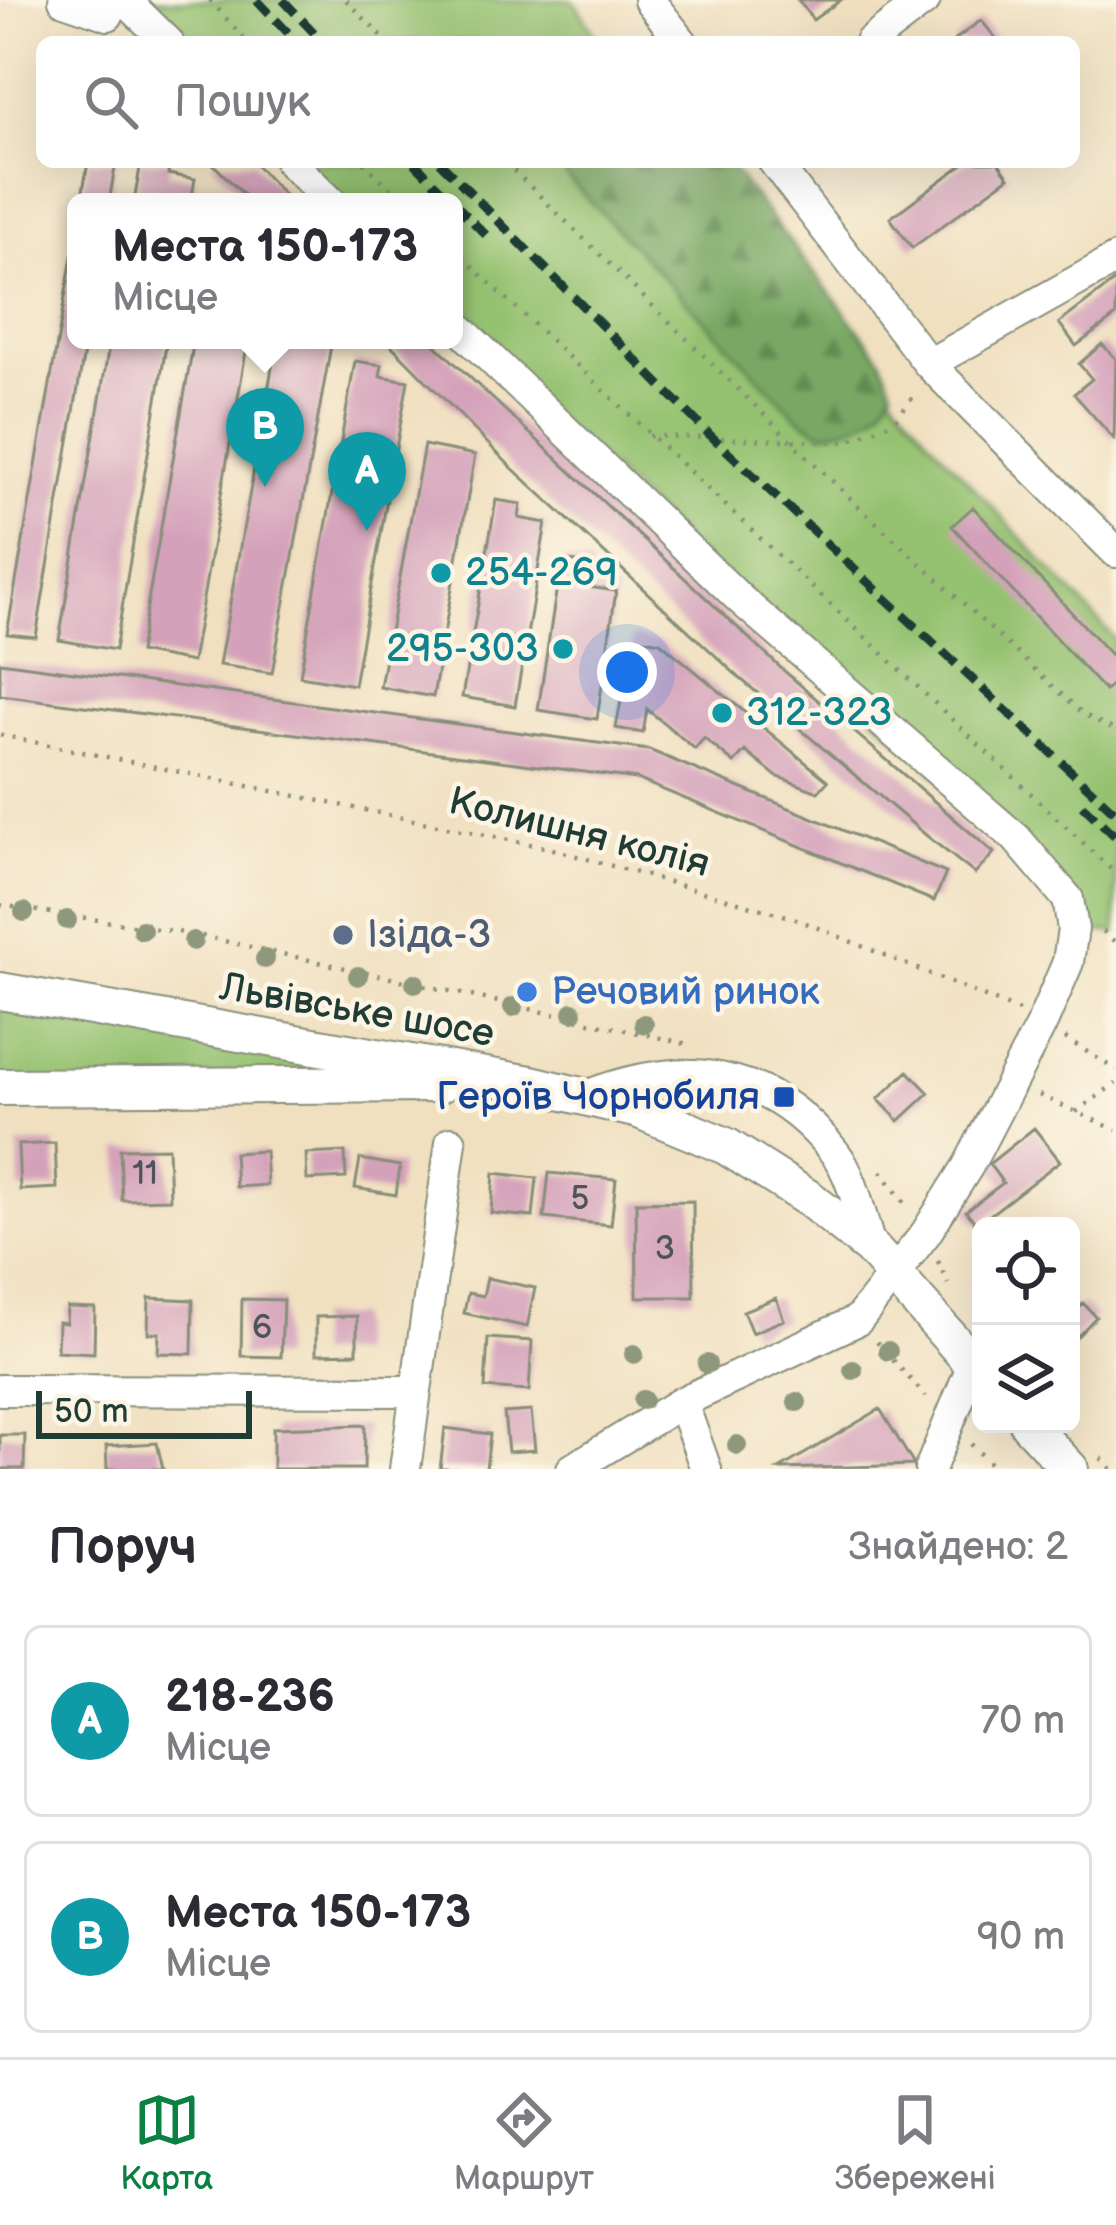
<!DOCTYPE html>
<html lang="uk">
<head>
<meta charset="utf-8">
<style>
	:root { --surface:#fff; --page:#f2f2f3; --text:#2b2b33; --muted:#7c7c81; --line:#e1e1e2; --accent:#0b8043 }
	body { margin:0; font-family:"Balsamiq Sans",sans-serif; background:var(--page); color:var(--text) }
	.controls { position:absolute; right:36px; bottom:36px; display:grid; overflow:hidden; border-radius:18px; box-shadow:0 12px 48px #0002 }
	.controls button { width:108px; height:108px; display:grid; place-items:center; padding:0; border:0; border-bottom:3px solid var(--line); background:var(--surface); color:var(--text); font:60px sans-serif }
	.scale { position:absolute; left:36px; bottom:30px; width:216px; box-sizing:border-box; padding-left:12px; border:6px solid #1f3d34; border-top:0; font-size:33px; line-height:42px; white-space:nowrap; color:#1f3d34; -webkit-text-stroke:9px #fcf5e5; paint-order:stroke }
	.you { position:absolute; left:627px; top:672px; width:42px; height:42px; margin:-30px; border:9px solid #fff; border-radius:50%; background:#1a73e8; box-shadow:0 0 0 18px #1a73e833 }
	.badge { display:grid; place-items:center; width:78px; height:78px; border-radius:50%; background:var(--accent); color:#fff; font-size:39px; font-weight:700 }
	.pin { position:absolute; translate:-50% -99px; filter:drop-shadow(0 3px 6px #0008) }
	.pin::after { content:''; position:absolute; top:63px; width:42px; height:36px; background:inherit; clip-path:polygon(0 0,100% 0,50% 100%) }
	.popup { position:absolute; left:67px; top:193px; width:396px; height:156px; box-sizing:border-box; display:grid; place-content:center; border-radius:18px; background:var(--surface); filter:drop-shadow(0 3px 9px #0005); font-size:39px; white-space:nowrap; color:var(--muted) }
	.popup b { font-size:45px; color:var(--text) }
	.popup::after { content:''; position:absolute; left:50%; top:100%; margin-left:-24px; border:24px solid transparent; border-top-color:var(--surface) }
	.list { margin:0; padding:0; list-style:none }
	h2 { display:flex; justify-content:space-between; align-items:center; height:156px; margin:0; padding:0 48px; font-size:51px }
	h2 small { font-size:39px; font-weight:400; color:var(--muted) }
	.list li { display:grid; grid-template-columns:78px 1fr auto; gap:36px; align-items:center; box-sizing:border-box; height:192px; margin:0 24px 24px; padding:0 24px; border:3px solid var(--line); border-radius:18px }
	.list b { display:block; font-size:45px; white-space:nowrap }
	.list p { margin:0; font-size:39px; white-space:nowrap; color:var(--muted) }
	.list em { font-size:39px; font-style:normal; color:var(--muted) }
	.icon { flex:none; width:66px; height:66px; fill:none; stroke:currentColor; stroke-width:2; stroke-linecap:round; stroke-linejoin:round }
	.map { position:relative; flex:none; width:1116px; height:1469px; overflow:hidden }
	.search { position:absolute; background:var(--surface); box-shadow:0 12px 48px #0002; left:36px; right:36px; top:36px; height:132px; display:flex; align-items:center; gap:30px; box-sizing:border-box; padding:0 42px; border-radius:18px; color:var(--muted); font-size:45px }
	.sheet { height:588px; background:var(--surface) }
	nav { display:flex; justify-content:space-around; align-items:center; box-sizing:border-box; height:168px; border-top:3px solid var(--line); background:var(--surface); font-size:33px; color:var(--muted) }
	nav a { display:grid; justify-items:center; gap:6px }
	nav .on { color:var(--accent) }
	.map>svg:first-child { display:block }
	.grass { fill:#95c271; stroke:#5a8052; stroke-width:3 }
	.forest { fill:url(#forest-firs); stroke:#4c724c; stroke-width:3 }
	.building { fill:#d4a1ba }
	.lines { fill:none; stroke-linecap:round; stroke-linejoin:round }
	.minor-casing { stroke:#888e7a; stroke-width:34 }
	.major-casing { stroke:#888e7a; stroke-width:40 }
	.path { stroke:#888e7a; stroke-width:4.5; stroke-dasharray:3 9; stroke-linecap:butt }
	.minor { stroke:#fff; stroke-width:30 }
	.major { stroke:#fff; stroke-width:36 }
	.rail { stroke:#1f3d34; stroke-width:9; stroke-dasharray:18 9; stroke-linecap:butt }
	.tree { fill:#8d987b }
	.culture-dot { fill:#0f9aa8; stroke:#fcf5e5; stroke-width:4.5 }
	.service-dot { fill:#5c6f8a; stroke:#fcf5e5; stroke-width:4.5 }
	.shop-dot { fill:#3f7fe0; stroke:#fcf5e5; stroke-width:4.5 }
	.transit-dot { fill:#1a4fb4; stroke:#fcf5e5; stroke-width:4.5 }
	.labels { text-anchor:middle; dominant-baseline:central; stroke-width:9; stroke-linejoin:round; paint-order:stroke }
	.number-label { font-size:33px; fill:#4c5656 }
	.culture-label { font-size:39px; fill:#0d838f; stroke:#fcf5e5; text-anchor:start }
	.street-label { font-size:39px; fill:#1f3d34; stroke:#fcf5e5 }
	.service-label { font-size:39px; fill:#4e5e75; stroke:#fcf5e5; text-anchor:start }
	.shop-label { font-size:39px; fill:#366cbe; stroke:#fcf5e5; text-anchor:start }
	.transit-label { font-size:39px; fill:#164399; stroke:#fcf5e5; text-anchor:end }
</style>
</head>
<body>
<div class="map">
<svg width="1116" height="1469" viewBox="0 0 1116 1469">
	<defs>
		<pattern id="forest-firs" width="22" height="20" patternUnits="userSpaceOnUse" patternTransform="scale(3)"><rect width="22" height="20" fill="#78a863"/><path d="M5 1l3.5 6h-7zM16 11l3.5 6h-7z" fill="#628a52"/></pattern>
	</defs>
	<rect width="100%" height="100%" fill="#fcf5e5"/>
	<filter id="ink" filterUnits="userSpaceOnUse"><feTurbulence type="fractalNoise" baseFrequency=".00833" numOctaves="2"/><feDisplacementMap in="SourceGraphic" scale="24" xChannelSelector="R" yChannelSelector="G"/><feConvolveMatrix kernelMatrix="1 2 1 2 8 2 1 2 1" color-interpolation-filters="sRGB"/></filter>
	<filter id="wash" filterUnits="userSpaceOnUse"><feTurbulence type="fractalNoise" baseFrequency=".004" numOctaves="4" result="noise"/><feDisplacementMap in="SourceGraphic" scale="48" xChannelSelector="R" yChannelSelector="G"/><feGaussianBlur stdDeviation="2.7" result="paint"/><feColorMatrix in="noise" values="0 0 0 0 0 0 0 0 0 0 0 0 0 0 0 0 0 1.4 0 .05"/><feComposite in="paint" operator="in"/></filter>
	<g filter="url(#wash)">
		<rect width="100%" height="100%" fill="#f0e0c0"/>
		<path class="grass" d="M125,0H573L600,42H168Z
			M290,162H699L933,443L1116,640V933L1073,929L1068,899L454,323V202H331Z
			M0,991L531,1084L0,1087Z"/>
		<path class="forest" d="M564,162H727L881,358L893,389C878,421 855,427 822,433L796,416L566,176Z"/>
		<g id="blocks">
			<path class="building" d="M798,0H841L813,20Z
				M981,20L999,42H952Z
				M88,162H116L109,202H81Z
				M141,162H170L168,174L195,179L191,202H134Z
				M211,162H253L291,202H251Z
				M966,162H998L1009,177L912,248L890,218Z
				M74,245L76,340H86L36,637L7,634Z
				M1116,280V316L1076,346L1059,323Z
				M110,340H167L115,650L59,640Z
				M194,340H248L192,662L139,652Z
				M277,340H332L272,673L219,665Z
				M386,340H430L783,670L994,853L975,874L927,836L742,680L510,466Z
				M1102,344L1116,359L1114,439L1074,394L1092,379L1079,364Z
				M355,361L382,365L380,376L408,381L354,685L300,676Z
				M424,445L475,455L433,697L380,687Z
				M496,500L521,504L519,518L546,523L515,706L462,697Z
				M973,507L1116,660V680L1105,691L952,526Z
				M561,560L592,564L588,587L616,591L597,719L538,710Z
				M633,637L660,642L828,781L818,792L776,776L745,751L734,763L704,738L695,749L647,709L643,733L616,728Z
				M0,662L649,750L946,873L934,901L637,779L0,695Z
				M908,1071L929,1093L899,1121L878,1099Z
				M1034,1128L1060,1161L977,1225L966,1211L1003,1183L989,1164Z
				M55,1143L57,1188L20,1190L18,1145Z
				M168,1148L170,1199L122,1200L120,1149Z
				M265,1151L267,1185L236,1187L234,1153Z
				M345,1152L346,1178L307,1180L306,1154Z
				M360,1159L400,1166L396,1195L355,1188Z
				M494,1173L537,1178L533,1217L491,1213Z
				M549,1173L616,1179L611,1225L544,1218Z
				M693,1201L694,1297H637L636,1202Z
				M487,1278L535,1288L527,1327L464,1313L468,1293L483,1296Z
				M149,1298L193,1300L192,1354L158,1353L159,1333H148Z
				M776,1298L784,1320L752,1333L743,1311Z
				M242,1299L283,1300L281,1357L241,1356Z
				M1083,1303L1096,1317L1071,1343V1315Z
				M67,1307L95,1308L94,1353L57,1351L58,1322L66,1323Z
				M357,1316V1353L316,1354V1317Z
				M488,1338L532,1341L529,1391L485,1388Z
				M880,1409L914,1465L779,1469Z
				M531,1411L535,1450L508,1452L504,1413Z
				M365,1425L364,1469H273V1428Z
				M445,1428L490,1434L486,1469H440Z
				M0,1435H25L24,1469H0Z
				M157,1443L163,1469H107L106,1446Z"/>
		</g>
	</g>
	<g filter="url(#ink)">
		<use href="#blocks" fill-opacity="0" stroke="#888e7a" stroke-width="3"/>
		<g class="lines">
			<defs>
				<path id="minor" d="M64,0L108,15L110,0
					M125,0L168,42
					M649,0L682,42
					M870,42L925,0
					M290,162L331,202
					M774,162L929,364L1116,552
					M454,323L741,600L1016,838L1068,899L1073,929L1068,962L1042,1023L968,1166L926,1233L858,1320L682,1402L572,1469
					M929,364L1116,259
					M587,1096C681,1058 770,1068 835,1153C854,1177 861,1220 871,1248
					M0,1390L413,1391
					M682,1402L706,1469
					M405,1469L451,1142
					M930,1469L973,1364"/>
				<path id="major" d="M0,991L531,1084L639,1110L726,1146L811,1200L871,1248L981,1373
					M0,1087L440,1084
					M1028,1424L1070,1469"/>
			</defs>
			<use href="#minor" class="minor-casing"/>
			<use href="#major" class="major-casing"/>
			<path class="path" d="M210,0L247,42
				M346,0L387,42
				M363,162L405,202
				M505,162L859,507L1083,714L1116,731
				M454,249L1116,874
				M649,436L845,442L893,422L918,391
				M0,735L549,848L794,918L1019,1011
				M0,905L197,935L688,1044
				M1103,931L1116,943
				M1065,1038L1116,1070
				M1039,1095L1116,1130
				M1076,1112L1116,1083
				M881,1171L906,1205
				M938,1261L948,1284
				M877,1342L926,1397
				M971,1444L996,1469
				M1101,1458L1112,1469"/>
			<use href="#minor" class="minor"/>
			<use href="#major" class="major"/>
			<path class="rail" d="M257,0L297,42
				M283,0L323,42
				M414,162L453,202
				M440,162L709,434L1116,813
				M454,203L488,237
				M1082,805L1116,837"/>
		</g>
		<g class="tree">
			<circle cx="24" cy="912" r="10"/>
			<circle cx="67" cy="920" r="10"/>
			<circle cx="142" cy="930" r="10"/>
			<circle cx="193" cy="941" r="10"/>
			<circle cx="265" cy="959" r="10"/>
			<circle cx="358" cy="976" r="10"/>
			<circle cx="415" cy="983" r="10"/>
			<circle cx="513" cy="1007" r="10"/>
			<circle cx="573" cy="1012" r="10"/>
			<circle cx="644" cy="1024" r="10"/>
			<circle cx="888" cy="1351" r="10"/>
			<circle cx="634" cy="1354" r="10"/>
			<circle cx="707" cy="1364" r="10"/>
			<circle cx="853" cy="1370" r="10"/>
			<circle cx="643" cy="1400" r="10"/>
			<circle cx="797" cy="1402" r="10"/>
			<circle cx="737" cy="1445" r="10"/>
		</g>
	</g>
	<g class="culture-dot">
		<circle cx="441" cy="573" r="12"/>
		<circle cx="563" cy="649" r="12"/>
		<circle cx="722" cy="713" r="12"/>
	</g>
	<circle class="service-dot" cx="343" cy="935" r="12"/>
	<circle class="shop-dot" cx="527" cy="992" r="12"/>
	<rect class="transit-dot" x="772" y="1085" width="24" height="24" rx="6"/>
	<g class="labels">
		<g class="number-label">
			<text x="145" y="1174">11</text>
			<text x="580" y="1199">5</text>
			<text x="665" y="1249">3</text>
			<text x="262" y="1328">6</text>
		</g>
		<g class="culture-label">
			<text x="465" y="573">254-269</text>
			<text x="539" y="649" text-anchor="end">295-303</text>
			<text x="746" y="713">312-323</text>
		</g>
		<g class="street-label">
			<text transform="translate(579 833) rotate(14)">Колишня колія</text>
			<text transform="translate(357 1011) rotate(10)">Львівське шосе</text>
		</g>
		<g class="service-label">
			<text x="367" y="935">Ізіда-3</text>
		</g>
		<g class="shop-label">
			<text x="551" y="992">Речовий ринок</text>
		</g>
		<g class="transit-label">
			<text x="760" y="1097">Героїв Чорнобиля</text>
		</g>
	</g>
</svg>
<div class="controls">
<button><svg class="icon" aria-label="locate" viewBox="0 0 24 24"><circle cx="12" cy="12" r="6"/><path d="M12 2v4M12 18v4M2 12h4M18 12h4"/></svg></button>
<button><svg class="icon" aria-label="layers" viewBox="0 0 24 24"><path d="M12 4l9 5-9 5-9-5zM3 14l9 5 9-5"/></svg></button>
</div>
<div class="scale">50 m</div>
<div class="you"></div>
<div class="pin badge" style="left:367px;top:531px;background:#0f9aa8">A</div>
<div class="pin badge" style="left:265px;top:487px;background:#0f9aa8">B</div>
<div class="popup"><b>Места 150-173</b>Місце</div>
<div class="search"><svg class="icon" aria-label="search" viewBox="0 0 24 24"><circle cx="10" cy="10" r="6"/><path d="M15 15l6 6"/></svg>Пошук</div>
</div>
<section class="sheet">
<h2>Поруч<small>Знайдено: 2</small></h2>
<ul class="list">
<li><span class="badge" style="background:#0f9aa8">A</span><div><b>218-236</b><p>Місце</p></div><em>70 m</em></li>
<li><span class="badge" style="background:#0f9aa8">B</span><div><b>Места 150-173</b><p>Місце</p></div><em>90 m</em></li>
</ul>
</section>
<nav>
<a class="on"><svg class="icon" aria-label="map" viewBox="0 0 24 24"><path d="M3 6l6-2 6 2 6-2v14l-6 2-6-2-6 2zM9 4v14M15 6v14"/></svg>Карта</a>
<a><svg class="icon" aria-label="directions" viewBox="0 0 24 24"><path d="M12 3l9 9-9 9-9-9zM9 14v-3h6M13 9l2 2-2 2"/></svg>Маршрут</a>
<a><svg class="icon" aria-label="saved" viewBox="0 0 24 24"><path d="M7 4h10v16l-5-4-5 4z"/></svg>Збережені</a>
</nav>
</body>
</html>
